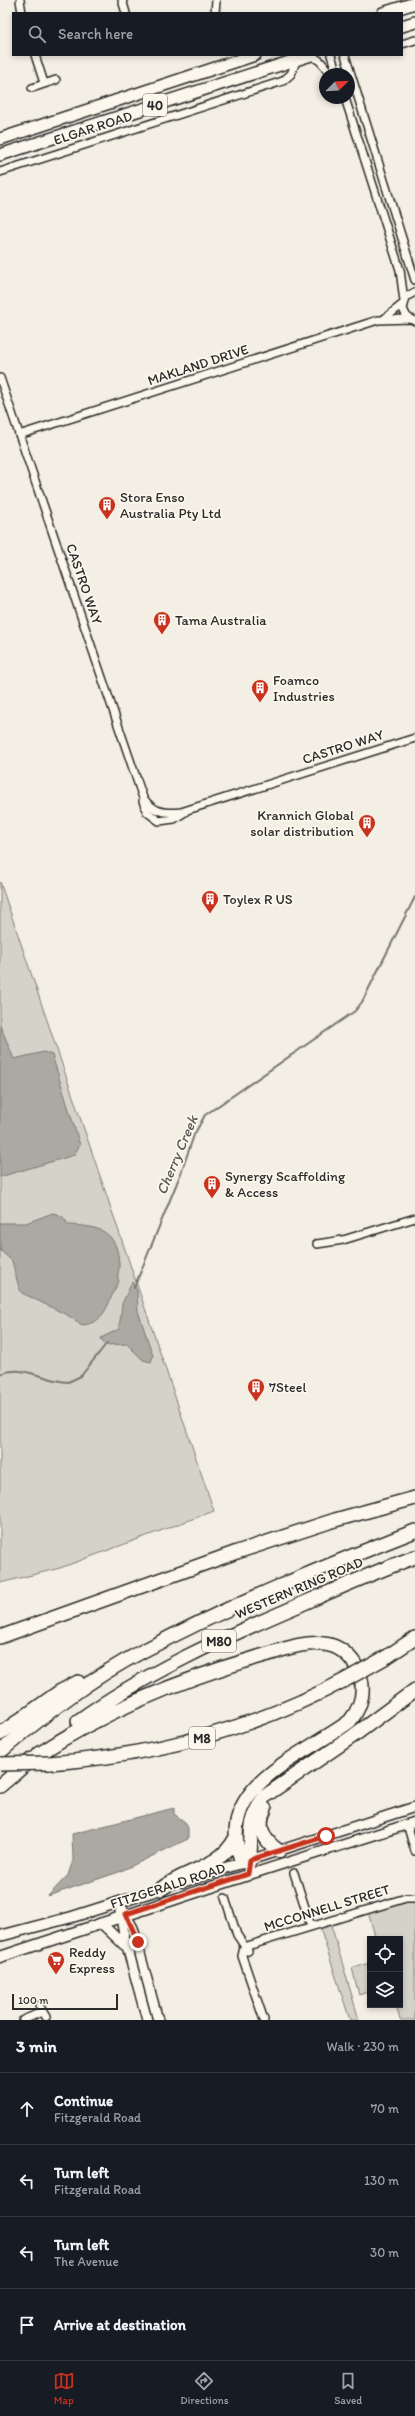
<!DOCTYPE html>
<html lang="en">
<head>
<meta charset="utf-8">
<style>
	:root { --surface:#171b24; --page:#20242c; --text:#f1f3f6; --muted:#9ea1a6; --line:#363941; --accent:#c8321e }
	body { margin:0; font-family:Itim,sans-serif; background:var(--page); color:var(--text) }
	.controls { position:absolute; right:12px; bottom:12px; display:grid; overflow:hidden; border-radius:0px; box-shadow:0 2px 6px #0003 }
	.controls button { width:36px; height:36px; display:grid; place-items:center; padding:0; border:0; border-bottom:1px solid var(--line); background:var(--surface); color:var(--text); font:20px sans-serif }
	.compass { position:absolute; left:319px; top:68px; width:36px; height:36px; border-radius:50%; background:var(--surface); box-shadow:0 2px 6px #0003; rotate:66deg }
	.scale { position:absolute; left:12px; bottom:10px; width:106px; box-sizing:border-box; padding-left:4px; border:2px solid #2b2b2b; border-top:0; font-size:11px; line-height:14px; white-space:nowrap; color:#2b2b2b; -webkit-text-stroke:3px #fbf7ec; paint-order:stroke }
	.stop { position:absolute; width:12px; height:12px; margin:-9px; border:3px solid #c8321e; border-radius:50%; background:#fff }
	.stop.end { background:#c8321e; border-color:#fff; box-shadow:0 1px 4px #0008 }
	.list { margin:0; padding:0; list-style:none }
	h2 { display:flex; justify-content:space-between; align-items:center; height:52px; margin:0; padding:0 16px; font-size:17px }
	h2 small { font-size:13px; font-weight:400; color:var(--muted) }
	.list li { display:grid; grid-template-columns:26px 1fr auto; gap:12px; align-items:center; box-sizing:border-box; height:72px; padding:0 16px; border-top:1px solid var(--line) }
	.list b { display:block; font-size:15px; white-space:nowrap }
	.list p { margin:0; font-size:13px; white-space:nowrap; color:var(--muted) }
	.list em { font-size:13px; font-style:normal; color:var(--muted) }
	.icon { flex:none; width:22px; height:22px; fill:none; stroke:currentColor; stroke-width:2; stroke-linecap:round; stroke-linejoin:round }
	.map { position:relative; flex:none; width:415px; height:2020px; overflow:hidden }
	.search { position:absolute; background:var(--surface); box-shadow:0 2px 6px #0003; left:12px; right:12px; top:12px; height:44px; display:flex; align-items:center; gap:10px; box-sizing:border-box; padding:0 14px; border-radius:0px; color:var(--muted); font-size:15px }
	.sheet { height:340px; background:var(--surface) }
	nav { display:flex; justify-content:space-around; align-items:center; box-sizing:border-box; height:56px; border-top:1px solid var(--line); background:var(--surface); font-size:11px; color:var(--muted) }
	nav a { display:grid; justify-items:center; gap:2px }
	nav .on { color:var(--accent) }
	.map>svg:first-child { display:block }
	.green { fill:#d5d2c9; stroke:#807e7a }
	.water { fill:#aca9a2; stroke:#787772 }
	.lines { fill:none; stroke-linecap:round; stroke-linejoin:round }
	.stream { stroke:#787772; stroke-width:2 }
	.minor-casing { stroke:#2b2b2b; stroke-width:10 }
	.tertiary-casing { stroke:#2b2b2b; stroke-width:12 }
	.secondary-casing { stroke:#2b2b2b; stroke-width:13 }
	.primary-casing { stroke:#2b2b2b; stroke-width:14 }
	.motorway-casing { stroke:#2b2b2b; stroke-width:16 }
	.minor { stroke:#fbf7ec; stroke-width:7 }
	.tertiary { stroke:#fbf7ec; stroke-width:9 }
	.secondary { stroke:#fbf7ec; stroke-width:10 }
	.primary { stroke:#fbf7ec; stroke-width:11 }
	.motorway { stroke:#fbf7ec; stroke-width:13 }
	.motorway-bridge-casing { stroke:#2b2b2b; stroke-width:16; stroke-linecap:butt }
	.motorway-bridge { stroke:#fbf7ec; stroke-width:13 }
	.route { stroke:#c8321e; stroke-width:5 }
	.labels { text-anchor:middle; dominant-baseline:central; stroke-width:3.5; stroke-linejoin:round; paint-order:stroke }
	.shield { fill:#fbf7ec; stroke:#696865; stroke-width:1 }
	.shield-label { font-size:13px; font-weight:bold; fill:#2b2b2b }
	.street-label { font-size:14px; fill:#2b2b2b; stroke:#fbf7ec }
	.poi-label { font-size:14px; fill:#2b2b2b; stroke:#fbf7ec; text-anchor:start }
	.water-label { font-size:15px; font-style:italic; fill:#585755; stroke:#fbf7ec }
</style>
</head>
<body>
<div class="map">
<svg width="415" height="2020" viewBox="0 0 415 2020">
	<rect width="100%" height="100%" fill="#f3efe4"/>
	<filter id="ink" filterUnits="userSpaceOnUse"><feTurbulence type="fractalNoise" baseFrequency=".025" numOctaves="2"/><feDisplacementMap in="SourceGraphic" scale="8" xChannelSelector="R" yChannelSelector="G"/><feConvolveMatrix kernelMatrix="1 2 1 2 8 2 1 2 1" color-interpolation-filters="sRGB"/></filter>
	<g filter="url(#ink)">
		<path class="green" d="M0,882L214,1511L60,1568L0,1583Z
			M415,1900V2020H400L396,2005H400V1939H376L368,1912Z
			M329,1925L332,1928L359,2020H350L320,1928Z
			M370,1963V1991L359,1995L352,1968Z"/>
		<path class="water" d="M0,1025L14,1059L44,1052L52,1055L80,1145L74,1155L0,1177Z
			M53,1213L62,1216L69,1225C98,1226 117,1230 119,1263C120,1271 116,1274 119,1282C107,1300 108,1323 82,1325L69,1316L22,1293L19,1288L12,1261L0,1250V1223H26Z
			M132,1282L137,1290L138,1311L153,1356L151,1362L143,1360L127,1344L105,1345L101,1338L119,1329L122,1304Z
			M174,1808V1814L185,1822L188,1828V1839L119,1872L48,1896L68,1875L73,1860L72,1834Z"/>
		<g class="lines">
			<path class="stream" d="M134,1288L181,1173L194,1135L205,1115L355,1011L362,1002L415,897
				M0,1374C25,1364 44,1381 68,1382L81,1376L107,1343"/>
			<defs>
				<path id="minor" d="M20,0L22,13
					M122,0L126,13
					M215,13L216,0
					M402,44L415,40
					M35,55L44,83
					M311,55L320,61L331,74
					M331,55L337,74
					M345,55L415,280
					M32,88L56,80
					M345,98L400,270L404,301
					M0,172L283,81L291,74L297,59
					M415,292L406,297L403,309L407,317L415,321
					M384,319L403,304
					M0,378L143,798C154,812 163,814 181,812L415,738
					M19,435L378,320L410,319
					M143,801L147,812L159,821L174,819L185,812
					M317,1244L343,1240L415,1218
					M407,1824L415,1851
					M294,1873L311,1926
					M225,1898L237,1935L248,1951
					M39,2005L46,2017
					M23,2020L42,2012
					M264,2020L242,1956L244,1947L406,1898H415"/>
				<path id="tertiary" d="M250,1860L415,1807
					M248,1875L415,1822
					M119,1903L133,1928L158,2020
					M120,1911L124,1935L147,2020
					M101,1923L124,1945"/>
				<path id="secondary" d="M182,1882L250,1860L248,1875
					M0,1936L72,1917L167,1887
					M0,1957L248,1875"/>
				<path id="primary" d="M383,13L415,3
					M402,26L415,22
					M0,139L255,55
					M0,155L311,55"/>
				<path id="motorway" d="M0,1637L237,1552L335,1520L415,1498
					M388,1656L415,1638
					M78,1721C144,1674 220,1639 295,1607C334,1590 374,1572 415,1557
					M0,1734L59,1692L78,1682
					M0,1752C45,1714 91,1678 143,1651C230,1605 323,1567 415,1531
					M39,1754C109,1708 185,1678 265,1655C283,1650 304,1641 324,1644C339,1645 352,1657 358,1670C366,1688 362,1706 350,1721C302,1757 212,1786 242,1862
					M49,1763C154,1756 254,1729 347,1679
					M0,1786L32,1759
					M265,1809C256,1826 264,1841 279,1851
					M250,1860C251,1836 249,1816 265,1796L353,1736L415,1690
					M161,1889C184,1870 220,1868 235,1839"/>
			</defs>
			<use href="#minor" class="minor-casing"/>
			<use href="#tertiary" class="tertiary-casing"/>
			<use href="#secondary" class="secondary-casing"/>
			<use href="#primary" class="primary-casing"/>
			<use href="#motorway" class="motorway-casing"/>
			<use href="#minor" class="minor"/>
			<use href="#tertiary" class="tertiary"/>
			<use href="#secondary" class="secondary"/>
			<use href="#primary" class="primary"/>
			<use href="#motorway" class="motorway"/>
			<defs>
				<path id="motorway-bridge" d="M347,1679L388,1656
					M0,1764L49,1763"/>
			</defs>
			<use href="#motorway-bridge" class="motorway-bridge-casing"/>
			<use href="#motorway-bridge" class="motorway-bridge"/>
		</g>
	</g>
	<g class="lines" filter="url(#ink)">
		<path class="route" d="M138,1942L126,1914L248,1874L250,1860L326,1836"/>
	</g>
	<defs>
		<symbol id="building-pin" viewBox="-11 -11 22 30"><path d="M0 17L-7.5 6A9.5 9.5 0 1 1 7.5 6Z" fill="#c8321e" stroke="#fbf7ec"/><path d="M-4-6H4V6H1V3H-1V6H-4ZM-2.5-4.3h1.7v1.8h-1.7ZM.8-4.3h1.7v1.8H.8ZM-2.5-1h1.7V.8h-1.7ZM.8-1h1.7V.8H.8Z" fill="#fff"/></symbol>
		<symbol id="supermarket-pin" viewBox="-11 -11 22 30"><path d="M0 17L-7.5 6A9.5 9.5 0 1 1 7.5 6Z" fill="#c8321e" stroke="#fbf7ec"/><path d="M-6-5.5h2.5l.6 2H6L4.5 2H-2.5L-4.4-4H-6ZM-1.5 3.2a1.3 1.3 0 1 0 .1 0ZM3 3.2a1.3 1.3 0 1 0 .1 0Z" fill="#fff"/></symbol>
	</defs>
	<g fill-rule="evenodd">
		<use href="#building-pin" x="97" y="495" width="20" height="27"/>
		<use href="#building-pin" x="152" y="610" width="20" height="27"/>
		<use href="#building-pin" x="250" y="678" width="20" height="27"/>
		<use href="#building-pin" x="357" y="813" width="20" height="27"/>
		<use href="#building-pin" x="200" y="889" width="20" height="27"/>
		<use href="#building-pin" x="202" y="1174" width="20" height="27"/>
		<use href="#building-pin" x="246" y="1377" width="20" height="27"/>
		<use href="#supermarket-pin" x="46" y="1950" width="20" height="27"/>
	</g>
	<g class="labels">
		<g class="shield">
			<rect x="143" y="94" width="24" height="22" rx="3"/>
			<rect x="202" y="1630" width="34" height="22" rx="3"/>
			<rect x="189" y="1727" width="26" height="22" rx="3"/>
		</g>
		<g class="shield-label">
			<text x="155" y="105">40</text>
			<text x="219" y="1641">M80</text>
			<text x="202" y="1738">M8</text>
		</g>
		<g class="street-label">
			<text transform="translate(93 128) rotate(-18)">ELGAR ROAD</text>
			<text transform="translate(198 365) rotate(-18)">MAKLAND DRIVE</text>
			<text transform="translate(84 584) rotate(71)">CASTRO WAY</text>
			<text transform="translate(343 747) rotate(-18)">CASTRO WAY</text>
			<text transform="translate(299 1588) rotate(-23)">WESTERN RING ROAD</text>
			<text transform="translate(168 1886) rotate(-18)">FITZGERALD ROAD</text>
			<text transform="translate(327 1908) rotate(-17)">MCCONNELL STREET</text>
		</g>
		<g class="poi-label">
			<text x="120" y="497">Stora Enso<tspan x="120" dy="16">Australia Pty Ltd</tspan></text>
			<text x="175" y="620">Tama Australia</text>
			<text x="273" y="680">Foamco<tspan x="273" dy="16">Industries</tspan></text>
			<text x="354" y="815" text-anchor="end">Krannich Global<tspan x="354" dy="16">solar distribution</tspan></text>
			<text x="223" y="899">Toylex R US</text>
			<text x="225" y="1176">Synergy Scaffolding<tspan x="225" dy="16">&amp; Access</tspan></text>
			<text x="269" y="1387">7Steel</text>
			<text x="69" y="1952">Reddy<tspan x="69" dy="16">Express</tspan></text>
		</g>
		<g class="water-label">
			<text transform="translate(177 1155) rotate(-67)">Cherry Creek</text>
		</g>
	</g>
</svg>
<div class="controls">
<button><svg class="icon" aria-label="locate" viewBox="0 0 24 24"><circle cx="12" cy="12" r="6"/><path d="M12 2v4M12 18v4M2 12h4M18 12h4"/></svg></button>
<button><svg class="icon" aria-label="layers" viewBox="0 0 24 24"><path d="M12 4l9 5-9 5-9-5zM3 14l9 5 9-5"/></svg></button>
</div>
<svg class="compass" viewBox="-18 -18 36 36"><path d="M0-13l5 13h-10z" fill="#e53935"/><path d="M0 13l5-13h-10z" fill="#9ea1a6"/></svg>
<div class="scale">100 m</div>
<div class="stop" style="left:326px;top:1836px"></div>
<div class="stop end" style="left:138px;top:1942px"></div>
<div class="search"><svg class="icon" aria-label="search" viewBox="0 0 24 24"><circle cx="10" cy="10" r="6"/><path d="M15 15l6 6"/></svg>Search here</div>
</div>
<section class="sheet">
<h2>3 min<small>Walk · 230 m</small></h2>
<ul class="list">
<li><svg class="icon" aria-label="ahead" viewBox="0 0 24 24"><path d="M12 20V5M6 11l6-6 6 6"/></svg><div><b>Continue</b><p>Fitzgerald Road</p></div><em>70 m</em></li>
<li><svg class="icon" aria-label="left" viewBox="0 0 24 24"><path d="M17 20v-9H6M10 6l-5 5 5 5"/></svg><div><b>Turn left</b><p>Fitzgerald Road</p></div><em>130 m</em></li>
<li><svg class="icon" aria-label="left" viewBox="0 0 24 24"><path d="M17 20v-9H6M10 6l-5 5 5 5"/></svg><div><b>Turn left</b><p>The Avenue</p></div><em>30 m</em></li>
<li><svg class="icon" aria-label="arrive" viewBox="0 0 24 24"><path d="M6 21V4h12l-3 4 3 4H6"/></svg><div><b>Arrive at destination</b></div></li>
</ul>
</section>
<nav>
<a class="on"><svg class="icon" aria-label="map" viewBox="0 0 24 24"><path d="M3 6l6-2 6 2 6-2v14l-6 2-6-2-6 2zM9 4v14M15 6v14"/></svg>Map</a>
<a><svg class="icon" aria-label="directions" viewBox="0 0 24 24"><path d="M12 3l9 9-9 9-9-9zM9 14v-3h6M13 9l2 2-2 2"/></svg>Directions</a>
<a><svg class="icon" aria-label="saved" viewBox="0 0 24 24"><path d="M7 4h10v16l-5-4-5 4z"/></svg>Saved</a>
</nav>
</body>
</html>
